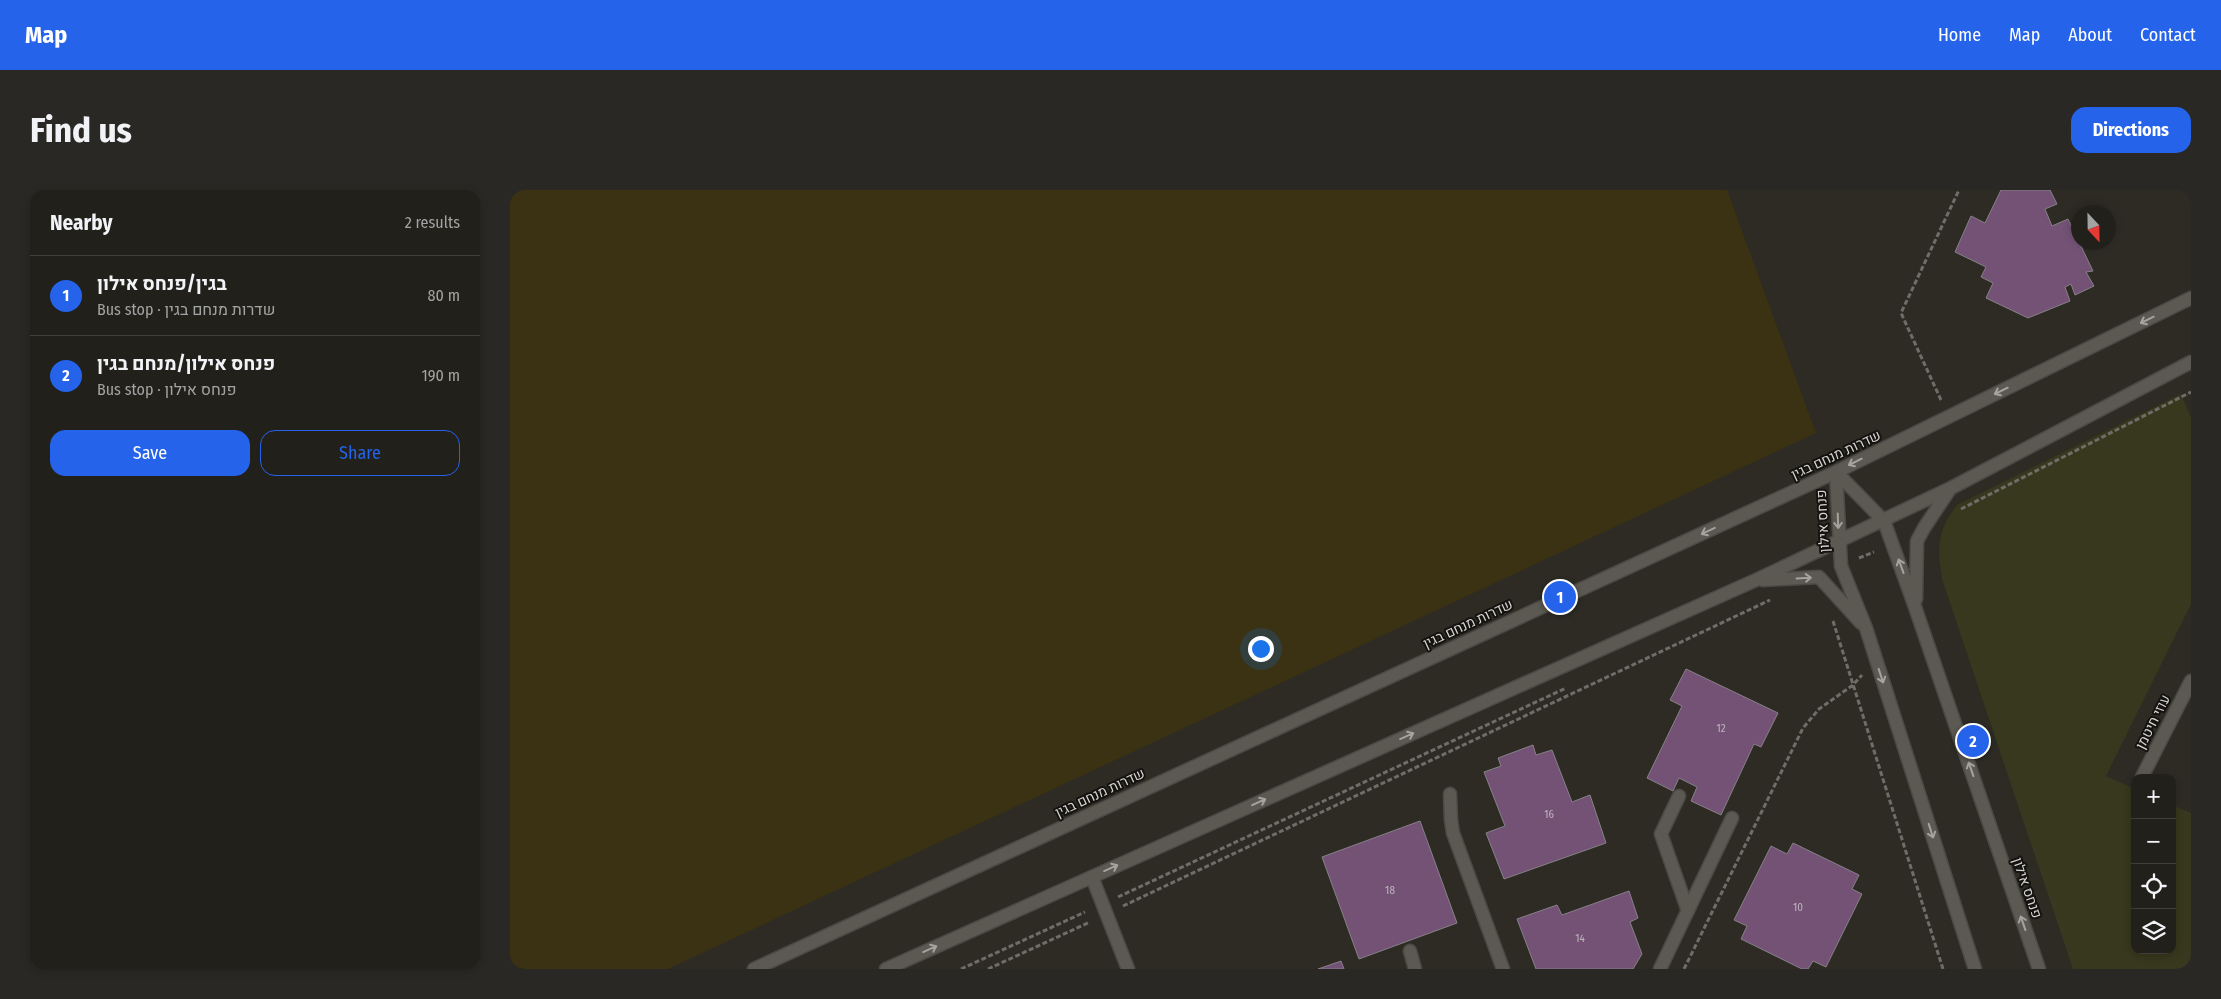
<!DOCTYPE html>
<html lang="en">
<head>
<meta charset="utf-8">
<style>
	:root { --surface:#22201b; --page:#2a2824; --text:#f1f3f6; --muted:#a2a3a3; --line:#3f3e3a; --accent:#2563eb }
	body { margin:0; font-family:"Fira Sans Condensed",Heebo,sans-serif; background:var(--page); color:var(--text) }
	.controls { position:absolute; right:15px; bottom:15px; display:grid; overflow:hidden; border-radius:10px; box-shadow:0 2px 8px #0003 }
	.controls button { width:45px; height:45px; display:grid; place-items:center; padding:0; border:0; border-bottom:1px solid var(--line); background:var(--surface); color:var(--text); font:25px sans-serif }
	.compass { position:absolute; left:1561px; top:15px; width:45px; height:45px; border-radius:50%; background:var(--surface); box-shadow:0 2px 8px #0003; rotate:158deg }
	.you { position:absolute; left:750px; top:458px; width:18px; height:18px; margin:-12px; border:4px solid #fff; border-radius:50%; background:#1a73e8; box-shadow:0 0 0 8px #1a73e833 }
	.badge { display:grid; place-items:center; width:32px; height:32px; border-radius:50%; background:var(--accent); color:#fff; font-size:16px; font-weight:700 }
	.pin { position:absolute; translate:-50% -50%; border:2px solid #fff; box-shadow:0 1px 5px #0006 }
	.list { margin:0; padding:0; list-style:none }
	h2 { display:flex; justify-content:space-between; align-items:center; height:65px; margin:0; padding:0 20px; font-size:21px }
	h2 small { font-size:16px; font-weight:400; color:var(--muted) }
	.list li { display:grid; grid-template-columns:32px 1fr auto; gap:15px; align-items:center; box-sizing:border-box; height:80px; padding:0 20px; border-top:1px solid var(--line) }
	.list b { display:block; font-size:19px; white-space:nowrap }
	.list p { margin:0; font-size:16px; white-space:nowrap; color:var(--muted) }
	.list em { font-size:16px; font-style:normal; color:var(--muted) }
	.actions { display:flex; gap:10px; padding:15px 20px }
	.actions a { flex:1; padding:11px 0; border:1px solid var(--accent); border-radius:15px; text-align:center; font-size:18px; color:var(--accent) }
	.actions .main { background:var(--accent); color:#fff }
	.icon { flex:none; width:28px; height:28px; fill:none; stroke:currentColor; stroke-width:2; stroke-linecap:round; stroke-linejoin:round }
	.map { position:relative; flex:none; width:1681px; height:779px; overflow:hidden; border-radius:15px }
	header { display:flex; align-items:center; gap:30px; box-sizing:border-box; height:70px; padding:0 25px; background:var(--accent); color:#fff }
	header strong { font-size:24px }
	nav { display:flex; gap:28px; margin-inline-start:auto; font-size:18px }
	.intro { display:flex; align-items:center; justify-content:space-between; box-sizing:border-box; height:120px; padding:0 30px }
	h1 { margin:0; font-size:35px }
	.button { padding:12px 22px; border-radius:15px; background:var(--accent); color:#fff; font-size:18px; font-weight:700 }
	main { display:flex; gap:30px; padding:0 30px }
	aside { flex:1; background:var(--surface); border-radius:15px; box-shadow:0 2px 8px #0003 }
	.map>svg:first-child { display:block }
	.green { fill:#37381d }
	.sand { fill:#3a3212 }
	.building { fill:#735276; stroke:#878188 }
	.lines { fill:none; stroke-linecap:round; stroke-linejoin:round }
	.lane-casing { stroke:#4b4944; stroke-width:15 }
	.street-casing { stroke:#4b4944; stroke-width:15 }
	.secondary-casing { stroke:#4b4944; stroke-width:15 }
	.path { stroke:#6f6d67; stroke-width:3; stroke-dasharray:5 2.5; stroke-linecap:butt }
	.lane { stroke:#5b5951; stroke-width:12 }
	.street { stroke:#5b5951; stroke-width:12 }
	.secondary { stroke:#5b5951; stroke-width:12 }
	.oneway { stroke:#a5a39d }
	.labels { text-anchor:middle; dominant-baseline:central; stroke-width:4; stroke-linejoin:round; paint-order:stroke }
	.number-label { font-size:11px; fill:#bdb4ba }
	.street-label { font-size:14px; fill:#d6d4d0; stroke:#141310 }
</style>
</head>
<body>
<header>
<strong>Map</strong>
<nav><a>Home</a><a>Map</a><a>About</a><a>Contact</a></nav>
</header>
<div class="intro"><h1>Find us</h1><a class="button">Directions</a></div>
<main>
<aside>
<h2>Nearby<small>2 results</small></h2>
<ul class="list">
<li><span class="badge">1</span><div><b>בגין/פנחס אילון</b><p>Bus stop · שדרות מנחם בגין</p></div><em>80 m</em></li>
<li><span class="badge">2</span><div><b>פנחס אילון/מנחם בגין</b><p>Bus stop · פנחס אילון</p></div><em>190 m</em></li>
</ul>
<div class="actions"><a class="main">Save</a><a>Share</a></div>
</aside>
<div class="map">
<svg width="1681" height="779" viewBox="0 0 1681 779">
	<rect width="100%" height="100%" fill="#2d2b24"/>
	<path class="green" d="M1671,204L1681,228V414L1596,586L1625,599V760H1662V615L1681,623V779H1563L1432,389C1427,357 1427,341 1447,315Z"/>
	<path class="sand" d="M0,0H1217L1306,243L158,779H0Z"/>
	<path class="building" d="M1491,0H1540L1547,14L1535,19L1542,36L1558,29L1583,81L1576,82L1584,96L1565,105L1561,94L1555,97L1560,111L1518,128L1476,108L1483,93L1471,87L1476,77L1445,62L1461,26L1475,33Z
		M1176,479L1268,523L1251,557L1244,554L1211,625L1181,611L1187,597L1169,588L1163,601L1137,588L1172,516L1160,510Z
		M1023,555L1026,565L1042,560L1062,612L1080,605L1096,653L994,689L976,643L995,636L974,582L991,576L988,568Z
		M910,631L947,733L849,769L812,667Z
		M1283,653L1349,685L1342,699L1352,704L1316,777L1303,771L1298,779H1292L1231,749L1237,736L1224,730L1261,656L1277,664Z
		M1119,701L1128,728L1120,732L1132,764L1123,779H1026L1007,729L1047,715L1052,725Z
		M831,771L834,779H808Z"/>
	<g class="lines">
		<defs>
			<path id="lane" d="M940,604L941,630L943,643L993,779
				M1169,606L1151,644L1178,721
				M582,687L618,779
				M900,761L905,779
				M1150,779L1222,628"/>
			<path id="street" d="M1632,587L1681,491"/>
			<path id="secondary" d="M1326,282L1374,331L1405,417L1529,779
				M1326,282L1331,376L1356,438L1465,779
				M1253,390L1309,387L1351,433
				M1406,409L1407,351L1414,338L1440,299
				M244,779L1326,282L1681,108
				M376,779L1246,390L1441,298L1681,172"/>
		</defs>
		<use href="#lane" class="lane-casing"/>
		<use href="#street" class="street-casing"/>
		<use href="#secondary" class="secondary-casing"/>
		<path class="path" d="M1431,210L1391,123L1449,0
			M1451,319L1681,202
			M1349,368L1364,362
			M1323,431L1433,779
			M608,707L1056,498
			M613,716L1260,410
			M451,779L575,722
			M478,779L580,732
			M1174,779L1293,538L1309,519L1343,495L1352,485"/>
		<use href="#lane" class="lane"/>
		<use href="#street" class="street"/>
		<use href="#secondary" class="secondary"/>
	</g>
	<defs><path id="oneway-shaft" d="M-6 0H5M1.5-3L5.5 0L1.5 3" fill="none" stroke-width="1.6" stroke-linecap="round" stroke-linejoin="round" transform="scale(1.25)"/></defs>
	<g class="oneway">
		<use href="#oneway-shaft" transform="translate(1637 130) rotate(154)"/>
		<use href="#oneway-shaft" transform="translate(1491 201) rotate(154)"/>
		<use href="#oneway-shaft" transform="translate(1345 272) rotate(154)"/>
		<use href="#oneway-shaft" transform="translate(1328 331) rotate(88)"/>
		<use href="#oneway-shaft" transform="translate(1198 341) rotate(155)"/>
		<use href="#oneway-shaft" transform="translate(1391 376) rotate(-110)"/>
		<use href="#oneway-shaft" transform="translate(1294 388) rotate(-3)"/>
		<use href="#oneway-shaft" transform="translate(1371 486) rotate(72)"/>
		<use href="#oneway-shaft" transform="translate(897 546) rotate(-24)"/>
		<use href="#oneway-shaft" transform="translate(1461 579) rotate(-109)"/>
		<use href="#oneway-shaft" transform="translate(749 612) rotate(-24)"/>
		<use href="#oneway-shaft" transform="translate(1421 641) rotate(72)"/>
		<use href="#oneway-shaft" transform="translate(601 678) rotate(-24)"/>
		<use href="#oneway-shaft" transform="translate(1513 733) rotate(-109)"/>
		<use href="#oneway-shaft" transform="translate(420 759) rotate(-24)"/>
	</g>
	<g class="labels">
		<g class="number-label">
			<text x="1211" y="538">12</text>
			<text x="1039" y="624">16</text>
			<text x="880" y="700">18</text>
			<text x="1288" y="717">10</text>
			<text x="1070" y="748">14</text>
		</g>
		<g class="street-label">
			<text transform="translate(1326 265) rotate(-25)">שדרות מנחם בגין</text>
			<text transform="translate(1313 331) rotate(-93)">פנחס אילון</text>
			<text transform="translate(958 434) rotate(-25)">שדרות מנחם בגין</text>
			<text transform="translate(1643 532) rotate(-63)">עוזי חיטמן</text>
			<text transform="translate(590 603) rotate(-25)">שדרות מנחם בגין</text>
			<text transform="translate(1517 698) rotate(71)">פנחס אילון</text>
		</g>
	</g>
</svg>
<div class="controls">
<button>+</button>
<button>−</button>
<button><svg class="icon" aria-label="locate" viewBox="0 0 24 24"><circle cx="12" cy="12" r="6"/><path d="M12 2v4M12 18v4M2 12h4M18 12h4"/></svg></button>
<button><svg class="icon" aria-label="layers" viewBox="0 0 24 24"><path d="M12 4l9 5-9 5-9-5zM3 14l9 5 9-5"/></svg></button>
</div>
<svg class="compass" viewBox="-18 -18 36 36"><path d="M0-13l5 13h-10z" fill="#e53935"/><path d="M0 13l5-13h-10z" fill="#a2a3a3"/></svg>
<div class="you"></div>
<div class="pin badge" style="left:1050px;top:407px">1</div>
<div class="pin badge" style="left:1463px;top:551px">2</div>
</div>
</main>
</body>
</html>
